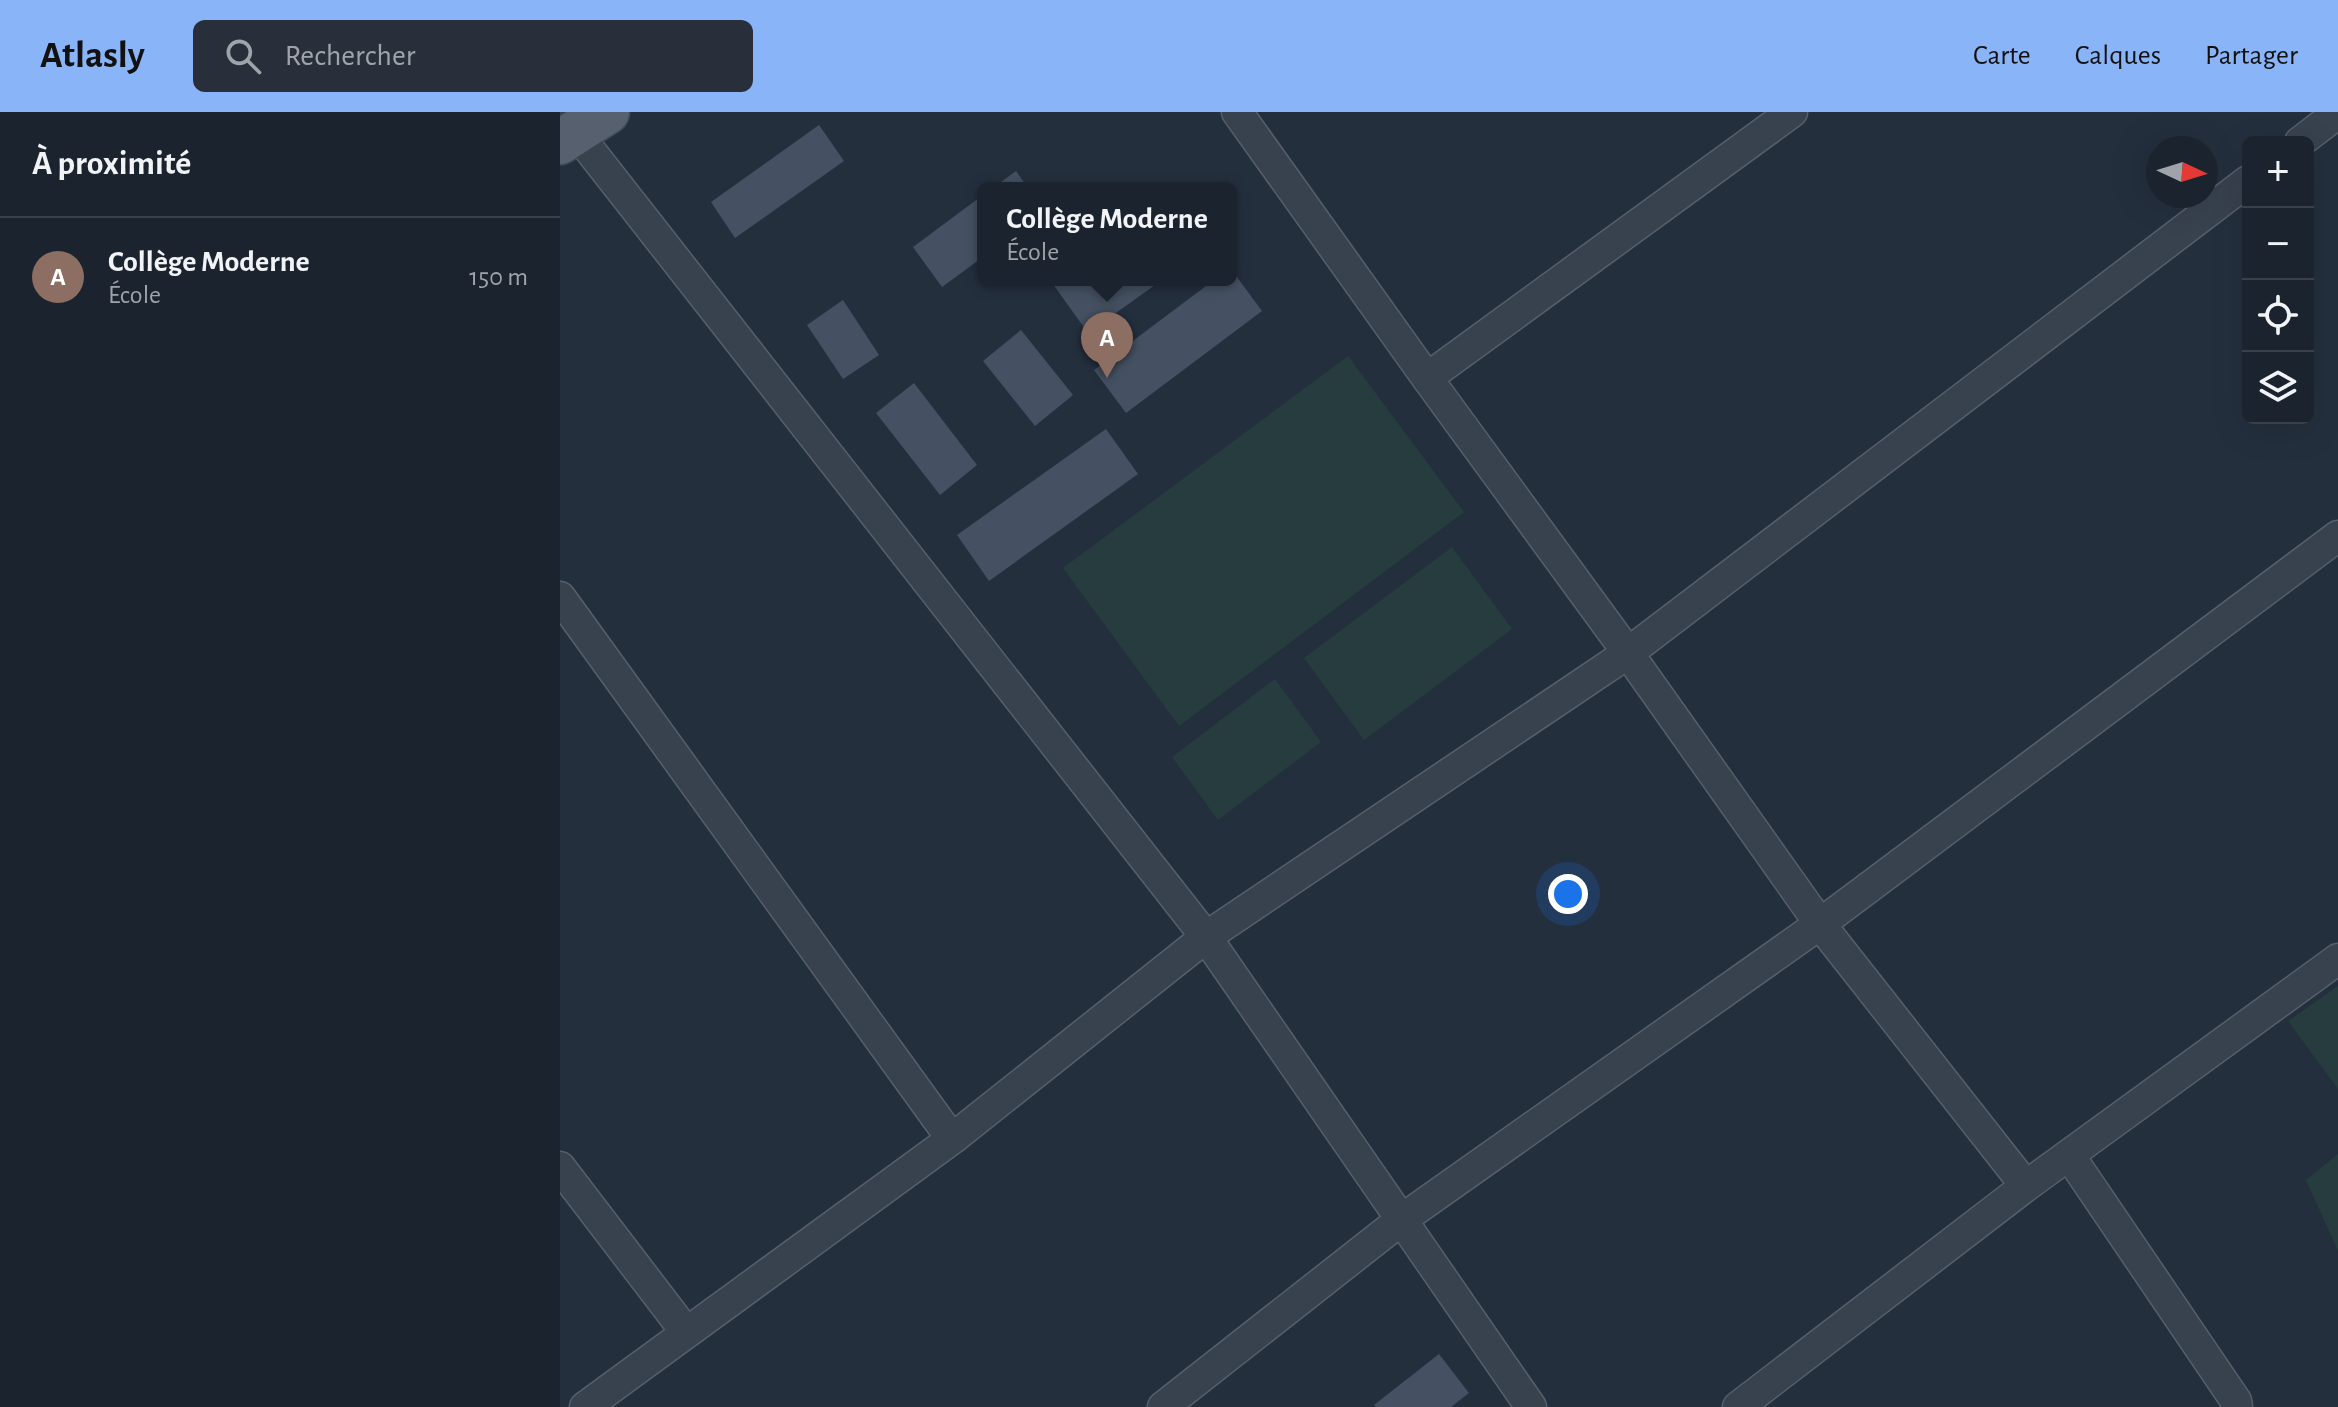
<!DOCTYPE html>
<html lang="fr">
<head>
<meta charset="utf-8">
<style>
	:root { --surface:#1b232e; --page:#282f3a; --text:#f1f3f6; --muted:#a0a4aa; --line:#39404a; --accent:#8ab4f8 }
	body { margin:0; font-family:"Alegreya Sans",sans-serif; background:var(--page); color:var(--text) }
	.controls { position:absolute; right:24px; top:24px; display:grid; overflow:hidden; border-radius:12px; box-shadow:0 8px 32px #0002 }
	.controls button { width:72px; height:72px; display:grid; place-items:center; padding:0; border:0; border-bottom:2px solid var(--line); background:var(--surface); color:var(--text); font:40px sans-serif }
	.compass { position:absolute; left:1586px; top:24px; width:72px; height:72px; border-radius:50%; background:var(--surface); box-shadow:0 8px 32px #0002; rotate:94deg }
	.you { position:absolute; left:1008px; top:782px; width:28px; height:28px; margin:-20px; border:6px solid #fff; border-radius:50%; background:#1a73e8; box-shadow:0 0 0 12px #1a73e833 }
	.badge { display:grid; place-items:center; width:52px; height:52px; border-radius:50%; background:var(--accent); color:#fff; font-size:26px; font-weight:700 }
	.pin { position:absolute; translate:-50% -66px; filter:drop-shadow(0 2px 4px #0008) }
	.pin::after { content:''; position:absolute; top:42px; width:28px; height:24px; background:inherit; clip-path:polygon(0 0,100% 0,50% 100%) }
	.popup { position:absolute; left:417px; top:70px; width:260px; height:104px; box-sizing:border-box; display:grid; place-content:center; border-radius:12px; background:var(--surface); filter:drop-shadow(0 2px 6px #0005); font-size:26px; white-space:nowrap; color:var(--muted) }
	.popup b { font-size:30px; color:var(--text) }
	.popup::after { content:''; position:absolute; left:50%; top:100%; margin-left:-16px; border:16px solid transparent; border-top-color:var(--surface) }
	.list { margin:0; padding:0; list-style:none }
	h2 { display:flex; justify-content:space-between; align-items:center; height:104px; margin:0; padding:0 32px; font-size:34px }
	h2 small { font-size:26px; font-weight:400; color:var(--muted) }
	.list li { display:grid; grid-template-columns:52px 1fr auto; gap:24px; align-items:center; box-sizing:border-box; height:120px; padding:0 32px; border-top:2px solid var(--line) }
	.list b { display:block; font-size:30px; white-space:nowrap }
	.list p { margin:0; font-size:26px; white-space:nowrap; color:var(--muted) }
	.list em { font-size:26px; font-style:normal; color:var(--muted) }
	.icon { flex:none; width:44px; height:44px; fill:none; stroke:currentColor; stroke-width:2; stroke-linecap:round; stroke-linejoin:round }
	.map { position:relative; flex:none; width:1778px; height:1295px; overflow:hidden }
	header { display:flex; align-items:center; gap:48px; box-sizing:border-box; height:112px; padding:0 40px; background:var(--accent); color:#111 }
	header strong { font-size:38px }
	nav { display:flex; gap:44px; margin-inline-start:auto; font-size:28px }
	.search { width:560px; height:72px; background:var(--page); display:flex; align-items:center; gap:20px; box-sizing:border-box; padding:0 28px; border-radius:12px; color:var(--muted); font-size:30px }
	main { display:flex }
	aside { flex:1; background:var(--surface) }
	.map>svg:first-child { display:block }
	.green { fill:#263c3f }
	.building { fill:#455162 }
	.lines { fill:none; stroke-linecap:round; stroke-linejoin:round }
	.street-casing { stroke:#565f6c; stroke-width:33 }
	.primary-casing { stroke:#414a57; stroke-width:47 }
	.street { stroke:#38414e; stroke-width:30 }
	.primary { stroke:#56606e; stroke-width:44 }
</style>
</head>
<body>
<header>
<strong>Atlasly</strong>
<div class="search"><svg class="icon" aria-label="search" viewBox="0 0 24 24"><circle cx="10" cy="10" r="6"/><path d="M15 15l6 6"/></svg>Rechercher</div>
<nav><a>Carte</a><a>Calques</a><a>Partager</a></nav>
</header>
<main>
<aside>
<h2>À proximité<small></small></h2>
<ul class="list">
<li><span class="badge" style="background:#8d6e63">A</span><div><b>Collège Moderne</b><p>École</p></div><em>150 m</em></li>
</ul>
</aside>
<div class="map">
<svg width="1778" height="1295" viewBox="0 0 1778 1295">
	<rect width="100%" height="100%" fill="#242f3e"/>
	<path class="green" d="M788,244L904,400L619,614L503,456Z
		M892,435L952,517L804,628L744,546Z
		M715,567L761,630L658,708L612,645Z
		M1778,874V977L1728,909Z
		M1778,1042V1139L1746,1068Z"/>
	<path class="building" d="M259,13L284,49L175,126L151,90Z
		M456,59L468,76H433Z
		M423,83V145L382,175L353,135Z
		M671,157L702,199L566,301L534,258L654,168H671Z
		M490,168H602L528,221Z
		M283,188L319,243L283,267L247,213Z
		M461,218L513,283L475,314L423,249Z
		M354,271L417,353L380,383L316,301Z
		M546,317L578,362L429,469L397,423Z
		M879,1242L909,1281L891,1295H816L814,1293Z"/>
	<g class="lines">
		<defs>
			<path id="street" d="M0,0L646,825L971,1295
				M677,0L867,266L1068,541L1260,812L1466,1074
				M1740,30L1778,1
				M867,266L1232,0
				M0,485L392,1027
				M1509,1043L1676,1289L1677,1295
				M0,1055L126,1220
				M25,1295L392,1027L646,825L1068,541L1688,69
				M603,1295L841,1108L1260,812L1778,424
				M1178,1295L1466,1074L1778,847"/>
			<path id="primary" d="M0,30L47,0"/>
		</defs>
		<use href="#street" class="street-casing"/>
		<use href="#primary" class="primary-casing"/>
		<use href="#street" class="street"/>
		<use href="#primary" class="primary"/>
	</g>
</svg>
<div class="controls">
<button>+</button>
<button>−</button>
<button><svg class="icon" aria-label="locate" viewBox="0 0 24 24"><circle cx="12" cy="12" r="6"/><path d="M12 2v4M12 18v4M2 12h4M18 12h4"/></svg></button>
<button><svg class="icon" aria-label="layers" viewBox="0 0 24 24"><path d="M12 4l9 5-9 5-9-5zM3 14l9 5 9-5"/></svg></button>
</div>
<svg class="compass" viewBox="-18 -18 36 36"><path d="M0-13l5 13h-10z" fill="#e53935"/><path d="M0 13l5-13h-10z" fill="#a0a4aa"/></svg>
<div class="you"></div>
<div class="pin badge" style="left:547px;top:266px;background:#8d6e63">A</div>
<div class="popup"><b>Collège Moderne</b>École</div>
</div>
</main>
</body>
</html>
